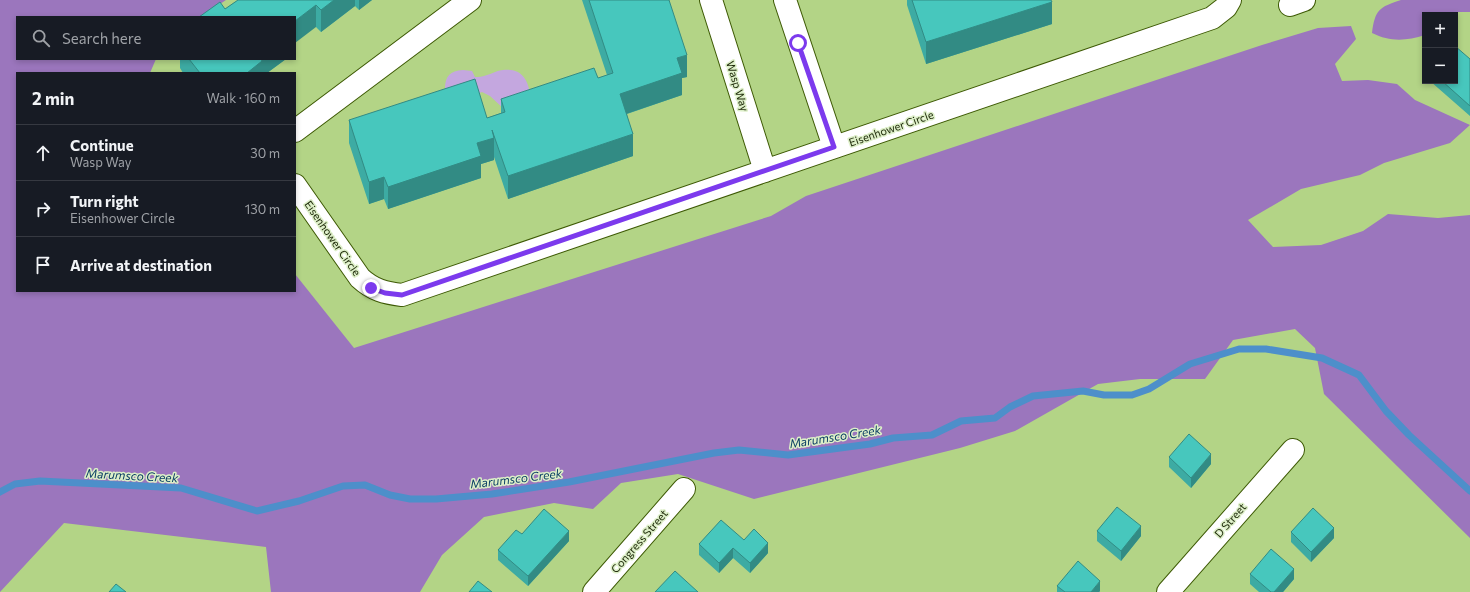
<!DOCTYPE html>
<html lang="en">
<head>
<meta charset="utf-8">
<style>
	:root { --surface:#171b24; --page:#242831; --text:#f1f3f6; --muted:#9ea1a6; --line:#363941 }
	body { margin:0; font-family:Commissioner,sans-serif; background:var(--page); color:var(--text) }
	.controls { position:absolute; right:12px; top:12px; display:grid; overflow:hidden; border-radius:0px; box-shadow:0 2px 6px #0003 }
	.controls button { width:36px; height:36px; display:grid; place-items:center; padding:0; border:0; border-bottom:1px solid var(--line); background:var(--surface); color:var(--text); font:20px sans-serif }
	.stop { position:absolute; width:12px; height:12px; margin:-9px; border:3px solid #7c3aed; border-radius:50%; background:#fff }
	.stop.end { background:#7c3aed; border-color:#fff; box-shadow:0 1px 4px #0008 }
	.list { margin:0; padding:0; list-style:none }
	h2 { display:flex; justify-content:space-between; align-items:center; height:52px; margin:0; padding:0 16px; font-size:17px }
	h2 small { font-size:13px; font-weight:400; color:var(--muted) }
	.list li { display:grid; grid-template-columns:26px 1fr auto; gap:12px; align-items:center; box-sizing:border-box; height:56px; padding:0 16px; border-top:1px solid var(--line) }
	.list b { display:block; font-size:15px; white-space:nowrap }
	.list p { margin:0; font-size:13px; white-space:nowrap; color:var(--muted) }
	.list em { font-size:13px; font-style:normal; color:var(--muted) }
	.icon { flex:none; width:22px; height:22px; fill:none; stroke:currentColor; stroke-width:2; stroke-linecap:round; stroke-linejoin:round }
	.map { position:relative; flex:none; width:1470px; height:592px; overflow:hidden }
	.search { position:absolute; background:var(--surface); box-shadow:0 2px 6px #0003; left:16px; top:16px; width:280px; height:44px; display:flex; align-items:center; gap:10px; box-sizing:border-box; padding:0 14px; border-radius:0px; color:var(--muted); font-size:15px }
	.panel { position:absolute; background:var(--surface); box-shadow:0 2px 6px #0003; left:16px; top:72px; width:280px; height:220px; border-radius:0px }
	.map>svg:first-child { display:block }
	.green { fill:#c4a7df }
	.forest { fill:#9b76bd }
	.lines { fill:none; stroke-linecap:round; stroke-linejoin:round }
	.stream { stroke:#4d8fca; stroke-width:7 }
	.minor-casing { stroke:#3e5a05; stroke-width:24 }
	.minor { stroke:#fff; stroke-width:22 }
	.wall { fill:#3daba3 }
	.shaded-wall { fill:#328b84 }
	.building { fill:#47c7bd; stroke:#328b84 }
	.route { stroke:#7c3aed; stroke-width:5 }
	.labels { text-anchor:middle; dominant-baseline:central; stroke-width:3; stroke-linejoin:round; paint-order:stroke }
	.street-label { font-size:11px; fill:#212d0d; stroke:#ddefc8 }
	.water-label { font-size:12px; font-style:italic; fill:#0a3d64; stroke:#ddefc8 }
</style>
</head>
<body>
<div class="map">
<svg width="1470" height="592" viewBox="0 0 1470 592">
	<rect width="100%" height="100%" fill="#b3d486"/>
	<path class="green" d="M463,70L472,71L475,77C486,78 493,71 503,70C521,68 528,79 530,94L504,109L490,96L482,92L474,95L445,89C445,76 450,71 463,70Z"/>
	<path class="forest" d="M0,0H226L201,17H17V59H156L150,73H17V291H295V274L354,348L771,216L806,196L1262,45L1318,28L1351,26L1356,39L1335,64L1342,81L1368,80L1397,84L1415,100L1470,125L1450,143L1384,163L1360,175L1301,189L1248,220L1273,247L1321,245L1363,231L1388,214L1438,218L1470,215V538L1324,394L1315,348L1295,329L1233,340L1205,379H1140L1098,384L1015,431L960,448L754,499L678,474L621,483L593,509L554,503L484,517L442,555L420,592H271L266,547L64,523L0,592Z
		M1401,0H1470V12H1454L1452,15H1425V35C1406,41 1390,42 1372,33C1375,10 1379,7 1401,0Z"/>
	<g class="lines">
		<path class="stream" d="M0,492L15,484L40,481L181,488L257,511L299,501L343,486L365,485L390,495L410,499H436L492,494L569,482L714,453L739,450L788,455L870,444L893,438L932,435L961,421L995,418L1010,407L1033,396L1083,391L1104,395H1132L1149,389L1190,364L1239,349H1266L1322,358L1359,375L1386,411L1409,435L1470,491"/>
		<defs>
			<path id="minor" d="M711,0L765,171
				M785,0L834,147
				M1290,5L1304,0
				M295,131L470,0
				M295,185L360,278C373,290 385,293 402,295L1212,18L1226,7L1230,0
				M594,592L684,489
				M1168,592L1293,450"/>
		</defs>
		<use href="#minor" class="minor-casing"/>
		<use href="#minor" class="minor"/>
	</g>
	<path class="wall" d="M238,0H372L359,10L355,6L321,32L316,27L225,9Z
		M582,0H669L687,77L682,78V95L627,114L633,156L508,199L494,157V160L481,164V178L388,209L384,199L369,204L349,143V120L487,118L501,113V99L598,78L607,75Z
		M907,0H1051L1052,24L926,64L907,5Z
		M180,59H286L267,73H183L180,68Z
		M1470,59V116L1430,81H1455Z
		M1169,457L1211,464L1191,488L1169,467Z
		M1097,531L1141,536L1121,561L1097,541Z
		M1291,532L1334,538L1311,562L1291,542Z
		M522,534L569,541L528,586L498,560V550Z
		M744,540L768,553L750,573L733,558L719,573L699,555V544Z
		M1250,574L1294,579L1283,592H1259L1250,584Z
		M1057,586L1100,591L1099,592H1057Z"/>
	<path class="shaded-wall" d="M334,0H355V6L321,32V10Z
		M359,0H372L359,10Z
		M1052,2V24L926,64V42Z
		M316,5V27L295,43V21Z
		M687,55V77L682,78V95L620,116V94L677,58Z
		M259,59H286L267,73H247Z
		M633,134V156L508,199V176Z
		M494,138V160L481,164V178L388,209V187L477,143Z
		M384,177V199L369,204V182Z
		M1211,454V464L1191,488V478Z
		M1141,526V536L1121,561V551Z
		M1334,528V538L1311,562V552Z
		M569,531V541L528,586V576Z
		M768,543V553L750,573V563Z
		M733,548V558L719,573V563Z
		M1294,569V579L1283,592H1274Z
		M1100,581V591L1099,592H1091Z"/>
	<path class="building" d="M238,0H334L321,10L316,5L295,21V17H199L220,2L225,9Z
		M589,0H669L687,55L677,58L682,73L620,94L633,134L508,176L492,130L494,138L477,143L481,156L388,187L384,177L369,182L349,120L475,79L487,118L505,112L501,99L594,68L598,78L613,73Z
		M912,0H1051L1052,2L926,42Z
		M1455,46L1470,59V106L1442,81H1455Z
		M189,59H261L262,61L247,73H200Z
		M1189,434L1211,454L1191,478L1169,457Z
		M1117,507L1141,526L1121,551L1097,531Z
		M1313,508L1334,528L1311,552L1291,532Z
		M544,509L569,531L528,576L498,550L516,530L522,534Z
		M721,520L744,540L754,529L768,543L750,563L733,548L719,563L699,544Z
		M1271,549L1294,569L1274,592H1271L1250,574Z
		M1078,561L1100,581L1091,592H1065L1057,586Z
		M675,571L698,592H655Z
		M478,581L492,592H469Z
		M116,584L126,592H109Z"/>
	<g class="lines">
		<path class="route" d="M371,288L385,293L402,295L834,147L798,43"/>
	</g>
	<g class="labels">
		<g class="street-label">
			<text transform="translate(738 86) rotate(73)">Wasp Way</text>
			<text transform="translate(891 128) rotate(-19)">Eisenhower Circle</text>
			<text transform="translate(333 238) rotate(55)">Eisenhower Circle</text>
			<text transform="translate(1230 520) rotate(-49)">D Street</text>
			<text transform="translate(639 541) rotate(-49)">Congress Street</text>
		</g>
		<g class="water-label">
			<text transform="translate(835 436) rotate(-9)">Marumsco Creek</text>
			<text transform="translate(132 475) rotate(3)">Marumsco Creek</text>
			<text transform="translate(516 478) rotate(-7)">Marumsco Creek</text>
		</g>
	</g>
</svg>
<div class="controls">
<button>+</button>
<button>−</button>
</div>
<div class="stop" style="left:798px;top:43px"></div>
<div class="stop end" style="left:371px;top:288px"></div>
<div class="search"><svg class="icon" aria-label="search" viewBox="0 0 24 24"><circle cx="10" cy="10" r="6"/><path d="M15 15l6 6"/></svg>Search here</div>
<section class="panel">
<h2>2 min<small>Walk · 160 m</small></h2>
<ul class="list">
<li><svg class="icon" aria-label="ahead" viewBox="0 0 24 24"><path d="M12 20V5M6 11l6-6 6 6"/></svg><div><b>Continue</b><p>Wasp Way</p></div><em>30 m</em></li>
<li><svg class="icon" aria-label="right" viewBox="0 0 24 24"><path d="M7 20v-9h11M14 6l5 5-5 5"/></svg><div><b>Turn right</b><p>Eisenhower Circle</p></div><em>130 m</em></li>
<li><svg class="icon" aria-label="arrive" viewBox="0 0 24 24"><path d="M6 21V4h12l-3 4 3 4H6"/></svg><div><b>Arrive at destination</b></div></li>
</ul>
</section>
</div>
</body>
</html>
